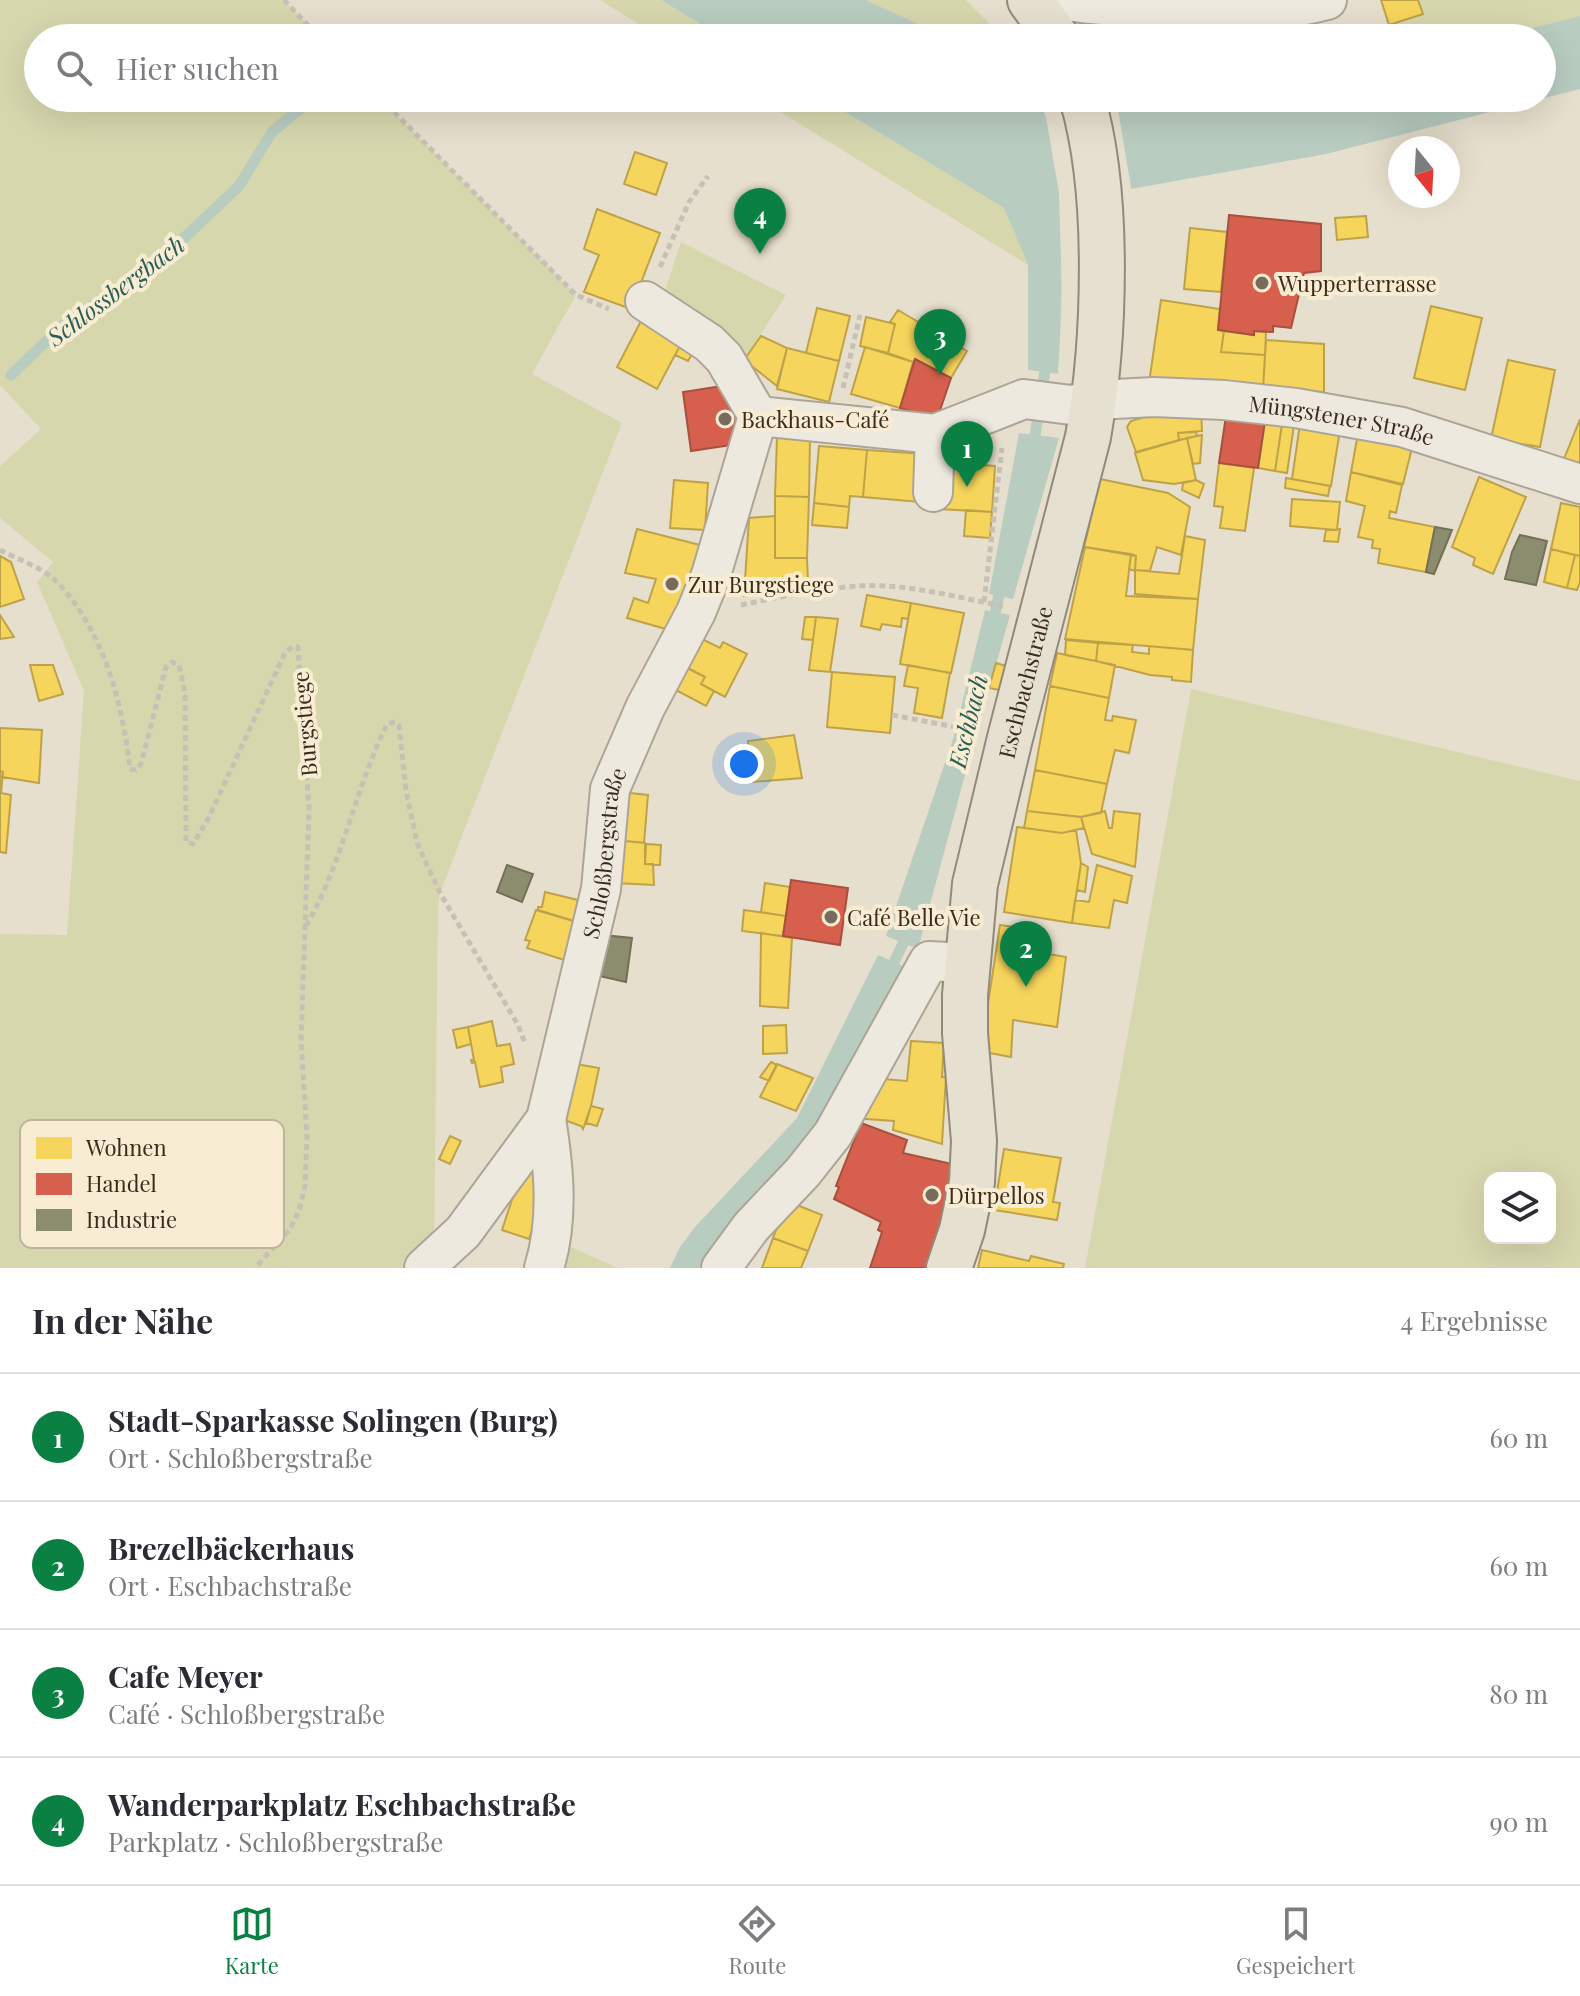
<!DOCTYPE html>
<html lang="de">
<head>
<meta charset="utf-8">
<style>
	:root { --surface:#fff; --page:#f7f7f7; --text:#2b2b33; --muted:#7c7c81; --line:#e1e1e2; --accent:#0b8043 }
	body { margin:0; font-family:"Playfair Display",serif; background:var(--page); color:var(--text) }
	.controls { position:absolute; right:24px; bottom:24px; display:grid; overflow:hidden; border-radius:16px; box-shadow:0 8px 32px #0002 }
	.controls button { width:72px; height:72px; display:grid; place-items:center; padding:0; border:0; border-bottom:2px solid var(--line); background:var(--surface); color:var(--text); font:40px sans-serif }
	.compass { position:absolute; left:1388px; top:136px; width:72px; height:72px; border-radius:50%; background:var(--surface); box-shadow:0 8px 32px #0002; rotate:162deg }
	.you { position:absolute; left:744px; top:764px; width:28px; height:28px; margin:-20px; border:6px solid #fff; border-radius:50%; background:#1a73e8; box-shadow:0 0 0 12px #1a73e833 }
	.badge { display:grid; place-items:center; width:52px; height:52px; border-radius:50%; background:var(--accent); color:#fff; font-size:26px; font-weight:700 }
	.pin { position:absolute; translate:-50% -66px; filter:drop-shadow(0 2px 4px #0008) }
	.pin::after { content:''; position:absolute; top:42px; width:28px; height:24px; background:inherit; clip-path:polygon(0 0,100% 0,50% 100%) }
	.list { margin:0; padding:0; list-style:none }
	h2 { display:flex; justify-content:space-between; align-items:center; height:104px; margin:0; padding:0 32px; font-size:34px }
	h2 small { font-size:26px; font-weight:400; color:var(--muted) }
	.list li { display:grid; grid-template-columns:52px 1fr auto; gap:24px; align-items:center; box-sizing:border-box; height:128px; padding:0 32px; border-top:2px solid var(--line) }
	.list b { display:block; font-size:30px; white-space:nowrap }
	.list p { margin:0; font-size:26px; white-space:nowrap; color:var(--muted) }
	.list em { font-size:26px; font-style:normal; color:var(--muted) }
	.icon { flex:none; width:44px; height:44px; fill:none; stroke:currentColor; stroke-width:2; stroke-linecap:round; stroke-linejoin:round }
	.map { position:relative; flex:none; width:1580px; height:1268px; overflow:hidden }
	.search { position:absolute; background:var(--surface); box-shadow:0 8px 32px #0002; left:24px; right:24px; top:24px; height:88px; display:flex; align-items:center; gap:20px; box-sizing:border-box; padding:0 28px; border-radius:44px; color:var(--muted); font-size:30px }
	.sheet { height:616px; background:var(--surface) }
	nav { display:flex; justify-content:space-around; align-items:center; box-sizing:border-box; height:112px; border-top:2px solid var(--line); background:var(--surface); font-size:22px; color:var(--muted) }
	nav a { display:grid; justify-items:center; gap:4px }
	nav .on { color:var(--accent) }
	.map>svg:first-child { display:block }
	.green { fill:#d7d7ae; fill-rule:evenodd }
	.water { fill:#b9ccc0 }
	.pier { fill:#e7dfcd }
	.homes { fill:#f6d55c; stroke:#bea249; stroke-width:2 }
	.shops { fill:#d6604d; stroke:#a8503f; stroke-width:2 }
	.industry { fill:#8c8c6e; stroke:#746f56; stroke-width:2 }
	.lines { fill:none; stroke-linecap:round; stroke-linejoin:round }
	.stream { stroke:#b9ccc0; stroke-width:11 }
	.minor-casing { stroke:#aca496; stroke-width:42 }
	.major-casing { stroke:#92897d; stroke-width:48 }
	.path { stroke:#c7c0b5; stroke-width:5; stroke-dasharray:6 4; stroke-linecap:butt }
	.minor { stroke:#eee9df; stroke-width:38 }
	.major { stroke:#e6e0d0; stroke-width:44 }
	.poi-dot { fill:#786b5b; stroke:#f8edd2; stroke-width:3 }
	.labels { text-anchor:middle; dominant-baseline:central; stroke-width:8; stroke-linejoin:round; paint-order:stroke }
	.poi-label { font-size:22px; fill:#3c2c1d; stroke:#f8edd2; text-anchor:start }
	.street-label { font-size:22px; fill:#3c2c1d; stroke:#f8edd2 }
	.water-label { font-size:24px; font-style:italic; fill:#2b5d59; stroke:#f8edd2 }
	.key { fill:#f8edd2; stroke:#c0b39c; stroke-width:2 }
	.key-label { font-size:22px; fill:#3c2c1d }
</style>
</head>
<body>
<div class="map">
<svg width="1580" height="1268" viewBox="0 0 1580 1268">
	<rect width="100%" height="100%" fill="#e7dfcd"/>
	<path class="green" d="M0,0H284L320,38H38V98H380L576,295L532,374L622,423L440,893L438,907L434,1259L424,1268H0V934L67,935L84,691L37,582L53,562L0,518V466L41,429L0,385Z
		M600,0H661L723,38H661Z
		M866,0H966L1004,38H949Z
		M1418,0H1580V16L1492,38H1271L1364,33L1422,14Z
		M758,98H822L1004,208L1028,265Z
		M681,242L786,295L744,360L664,294Z
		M1191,689L1580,781V1268H1085ZM1490,1178H1550V1238H1490Z
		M562,1243L618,1268H556Z"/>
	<path class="water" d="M661,0H866L949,38H723Z
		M1580,16V89L1326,154L1125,190L1059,193L1062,295L1058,374L1028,370V265L1004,208L822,98H1542V38H1492Z
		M1019,433L1059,438L1013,599L989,594Z
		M985,610L1010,615L979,725L958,720Z
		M955,733L975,738L918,949L886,936Z
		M878,955L910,969L824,1131L704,1268H670L680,1247L695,1227L797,1118Z"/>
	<path class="pier" d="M1037,98H1116L1132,193L1063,197L1066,246L1065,335L1062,375L1058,378L1028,374V370L1058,374L1061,334L1062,246L1059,193L1046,117Z"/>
	<path class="homes" d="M1381,0H1418L1423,14L1389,25Z
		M635,152L667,163L656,195L624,184Z
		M597,209L660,233L631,309L584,292L599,255L584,249Z
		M1366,216L1368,237L1337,240L1335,218Z
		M1190,228L1227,232L1221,292L1184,289Z
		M1161,300L1220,309L1218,330L1224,331L1221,352L1265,355L1263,389L1155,383L1150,376Z
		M1431,306L1482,318L1465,390L1414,378Z
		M817,308L850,316L839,361L806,353Z
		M898,310L967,351L951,378L915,359L913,362L888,353L895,324L890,322Z
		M866,317L895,324L888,353L860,346Z
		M642,319L683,340L657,389L617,367Z
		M1224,331L1254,335V331L1266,332L1265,355L1221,352Z
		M761,336L787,348L777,386L744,360Z
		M683,340L695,349L688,361L675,355Z
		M1266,340L1324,344V392L1263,389Z
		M865,347L913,362L900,408L851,394Z
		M787,348L839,361L829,402L777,389Z
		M1508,360L1555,370L1540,447L1491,439Z
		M1201,408L1202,431L1178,433L1179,440L1136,452L1127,427L1131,421L1164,412Z
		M1580,419V466L1564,459Z
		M1265,422L1282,424L1275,471L1258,468Z
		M1282,424L1294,425L1287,473L1275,471Z
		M1300,424L1340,430L1331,486L1292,479Z
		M1359,428L1414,440L1403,484L1351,472Z
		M1196,432L1197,436L1179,440L1178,433Z
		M1202,435L1200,463L1193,464L1187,438Z
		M777,436L810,437L809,497L775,496Z
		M1187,438L1196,480L1174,484L1143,480L1135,453Z
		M819,446L867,450L863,497L850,496L849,507L814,503Z
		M867,450L924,454L920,502L863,497Z
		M942,462L995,466L992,512L939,509Z
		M1219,463L1254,468L1245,531L1220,528L1223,507L1214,506Z
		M1351,472L1402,485L1396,513L1390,511L1389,518L1435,527L1426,572L1378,563L1380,549L1372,548L1373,540L1358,537L1365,506L1346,501Z
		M1479,477L1526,497L1493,574L1473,565L1475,558L1452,547Z
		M1286,478L1330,486L1328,496L1285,488Z
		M1100,479L1168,493L1190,507L1181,555L1157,547L1150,571L1135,570L1136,556L1084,547Z
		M674,480L708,483L705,530L670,528Z
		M1196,480L1204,484L1199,498L1182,490L1183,483Z
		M775,496L809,497L807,558H775Z
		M1292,499L1340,502L1337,530L1290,526Z
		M814,503L849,507L847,528L812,525Z
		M1561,503L1580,507V556L1551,549Z
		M966,510L992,512L990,538L964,536Z
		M775,516V558H807L808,582L744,596L749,518Z
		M637,529L700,545L673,631L627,618L634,598L648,603L656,579L625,573Z
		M1340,529L1338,542L1324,541L1326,530Z
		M1185,536L1205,540L1198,599L1135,594V570L1179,574Z
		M1085,547L1131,554L1126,596L1198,599L1193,650L1065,639Z
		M1551,549L1575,555L1567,588L1544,582Z
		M1131,554L1136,556L1135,571L1129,569Z
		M1575,555L1580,556V582L1577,590L1567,588Z
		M0,556L11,562L24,599L0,607Z
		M867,595L911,603L908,619L902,618L901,627L882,624L880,630L861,626Z
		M911,603L964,613L951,673L900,664Z
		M0,615L14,637L0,639Z
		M805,617H816L813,640L802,639Z
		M816,617L838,619L830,672L809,670Z
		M700,638L720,648L723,642L747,654L725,697L701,684L705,677L685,667Z
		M1066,640L1098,643L1096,661L1065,655Z
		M1098,643L1133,645L1132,652L1149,654V646L1193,650L1191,682L1172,680V677L1150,675L1096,661Z
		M1057,653L1115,665L1109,698L1050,686Z
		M996,663L1006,666L999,690L989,688Z
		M30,665H53L63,694L39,701Z
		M908,665L950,673L942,718L914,713L918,688L904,686Z
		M686,667L705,677L701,684L714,691L706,706L674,689Z
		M832,672L895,677L890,733L827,727Z
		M1050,686L1109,698L1105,720L1112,721L1113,716L1136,720L1129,753L1115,750L1107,784L1035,770Z
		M0,728L42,730L39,783L2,777L3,772L0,771Z
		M794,735L802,778L753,782L748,741Z
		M1035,770L1107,784L1101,813L1081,817L1027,811Z
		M0,771L3,772L1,793L11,795L6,853L0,852Z
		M620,792L648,795L644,843L615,840Z
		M1027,811L1081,817L1084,828L1062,833L1024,828Z
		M1105,811L1109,828H1112L1114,811L1140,814L1135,867L1092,854L1081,817Z
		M1017,827L1062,833L1076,830L1081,863L1072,923L1004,912Z
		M615,840L645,843V864H653L654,885L615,883Z
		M646,844L661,845L660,865L645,864Z
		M1081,863L1088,867L1085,892L1077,890Z
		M1097,865L1132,876L1127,903L1114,900L1109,928L1072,923L1075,900L1089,902Z
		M765,883L790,887L786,916L761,912Z
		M545,892L578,900L574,921L538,910V907H542Z
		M536,910L580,923L567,961L527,948L530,941L525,940Z
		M744,910L786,916L783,936L742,931Z
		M1000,925L1029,929L1028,936L1035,937L1033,948L1043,950V953L1066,957L1057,1027L1013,1020L1011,1057L984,1052L986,1017Z
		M761,933L792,938L788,1008L760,1006Z
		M492,1021L497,1046L510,1044L514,1064L501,1067L503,1082L480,1087L475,1062L472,1063L471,1060H474L468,1027Z
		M786,1025L787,1053L763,1054V1026Z
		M468,1027L471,1044L457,1048L453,1030Z
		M911,1041L944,1043L942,1077H946L942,1144L893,1130L894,1121L852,1118L871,1078L907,1081Z
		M771,1062L777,1065L769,1081L760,1077Z
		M570,1063L599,1068L591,1106L583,1129L581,1126L559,1118Z
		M777,1064L813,1078L796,1111L760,1097Z
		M591,1106L603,1109L597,1126L586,1123Z
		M450,1136L461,1141L450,1164L439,1159Z
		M1004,1149L1061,1158L1053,1202L1060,1203L1057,1220L994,1210Z
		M528,1167L543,1171L544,1195L529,1239L502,1230L522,1169Z
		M787,1201L822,1215L808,1251L773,1238Z
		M773,1238L808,1251L801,1268H762Z
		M982,1250L1029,1261L1031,1256L1064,1264L1063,1268H978Z"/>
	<path class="shops" d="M1229,215L1321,224V271L1304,273L1291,328L1273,326V332L1254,331V335L1218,330Z
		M915,359L951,378L937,419L900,408Z
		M729,385L738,444L691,451L683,392Z
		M1227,409L1266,414L1258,468L1219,463Z
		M791,880L848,888L840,945L783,936Z
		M861,1123L907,1140L903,1153L952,1164L947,1204L926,1268H870L882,1232L878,1230L881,1222L834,1199L839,1187L836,1186Z"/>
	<path class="industry" d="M1435,527L1452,530L1434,574L1426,572Z
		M1520,535L1547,541L1536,585L1505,579L1512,552Z
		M507,865L533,874L522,902L497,892Z
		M603,935L632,938L626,982L595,975Z"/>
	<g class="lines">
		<path class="stream" d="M11,375L61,327L165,256L239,186L272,132L313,98
			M1033,448L1047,358
			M993,623L1002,581
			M963,748L972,710
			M888,975L908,933"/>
		<defs>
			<g id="minor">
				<path d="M1062,0C1091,6 1120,6 1149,8C1212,13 1265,16 1327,0"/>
				<path id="s1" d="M758,416L935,434L1024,399L1071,405L1095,400L1154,397L1224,400L1296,408L1402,427L1580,484"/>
				<path d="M933,492L935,434"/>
				<path id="s2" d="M424,1268L463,1232L546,1119L601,889L610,789L645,708L696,612L711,575L758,416L724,358L709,343L645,301"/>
				<path d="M544,1268C559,1220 554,1168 546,1119"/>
				<path d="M721,1268L751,1227L803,1172L833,1134L929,961L967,963"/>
			</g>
			<g id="major">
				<path d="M1030,0L1057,38"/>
				<path id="s3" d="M949,1268L962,1230L972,1182L974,1141L965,1033V995L975,884L1010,738L1088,437C1105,340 1110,192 1082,98"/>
			</g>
		</defs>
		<use href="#minor" class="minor-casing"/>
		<use href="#major" class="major-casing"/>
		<path class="path" d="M284,0L320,38
			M380,98L576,295L609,309
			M660,267L689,202L708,176
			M843,388L860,315
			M0,550C17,559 41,567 55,580C103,628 123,704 130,769L136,770L141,764L166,667L172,662L179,665L185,693L186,842L193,844L208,819L285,653L293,646L298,647L309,810L301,1041L307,1137L305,1186L299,1211L290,1229L255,1268
			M984,602L1002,448
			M741,605C779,597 818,589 857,586C906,583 955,597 1003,606
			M892,715L971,730
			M306,926C343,862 355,789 387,724L395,722L399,726L406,791L417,843L440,893L518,1025L525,1043"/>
		<use href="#minor" class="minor"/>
		<use href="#major" class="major"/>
	</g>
	<g class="poi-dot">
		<circle cx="1262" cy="283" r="8"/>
		<circle cx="725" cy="419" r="8"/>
		<circle cx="672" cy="584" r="8"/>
		<circle cx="831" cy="917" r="8"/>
		<circle cx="932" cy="1195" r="8"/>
	</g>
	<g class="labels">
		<g class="poi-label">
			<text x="1278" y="283">Wupperterrasse</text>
			<text x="741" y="419">Backhaus-Café</text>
			<text x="688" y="584">Zur Burgstiege</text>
			<text x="847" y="917">Café Belle Vie</text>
			<text x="948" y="1195">Dürpellos</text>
		</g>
		<g class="street-label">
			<text stroke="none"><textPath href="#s1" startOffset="594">Müngstener Straße</textPath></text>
			<text stroke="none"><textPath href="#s3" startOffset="596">Eschbachstraße</textPath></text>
			<text transform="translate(304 724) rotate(-95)">Burgstiege</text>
			<text stroke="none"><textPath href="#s2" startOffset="466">Schloßbergstraße</textPath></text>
		</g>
		<g class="water-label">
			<text transform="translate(115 290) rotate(-37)">Schlossbergbach</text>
			<text transform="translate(967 721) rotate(-76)">Eschbach</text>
		</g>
	</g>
	<rect x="20" y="1120" width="264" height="128" rx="12" class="key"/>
	<rect x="36" y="1137" width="36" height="22" fill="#f6d55c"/>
	<rect x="36" y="1173" width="36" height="22" fill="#d6604d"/>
	<rect x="36" y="1209" width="36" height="22" fill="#8c8c6e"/>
	<g class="key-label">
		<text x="86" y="1156">Wohnen</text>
		<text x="86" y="1192">Handel</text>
		<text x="86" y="1228">Industrie</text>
	</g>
</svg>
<div class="controls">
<button><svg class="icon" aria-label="layers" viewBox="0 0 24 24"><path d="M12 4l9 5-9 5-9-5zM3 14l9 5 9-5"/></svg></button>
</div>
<svg class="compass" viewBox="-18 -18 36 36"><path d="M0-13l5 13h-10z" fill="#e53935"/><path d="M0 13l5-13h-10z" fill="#7c7c81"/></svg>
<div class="you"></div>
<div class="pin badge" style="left:967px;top:487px">1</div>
<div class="pin badge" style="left:1026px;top:987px">2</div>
<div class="pin badge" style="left:940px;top:375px">3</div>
<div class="pin badge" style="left:760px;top:254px">4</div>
<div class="search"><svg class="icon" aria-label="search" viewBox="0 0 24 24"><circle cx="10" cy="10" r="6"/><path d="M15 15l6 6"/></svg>Hier suchen</div>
</div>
<section class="sheet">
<h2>In der Nähe<small>4 Ergebnisse</small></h2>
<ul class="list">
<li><span class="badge">1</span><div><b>Stadt-Sparkasse Solingen (Burg)</b><p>Ort · Schloßbergstraße</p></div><em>60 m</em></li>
<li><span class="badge">2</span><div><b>Brezelbäckerhaus</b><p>Ort · Eschbachstraße</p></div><em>60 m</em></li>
<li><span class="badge">3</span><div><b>Cafe Meyer</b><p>Café · Schloßbergstraße</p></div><em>80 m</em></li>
<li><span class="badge">4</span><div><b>Wanderparkplatz Eschbachstraße</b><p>Parkplatz · Schloßbergstraße</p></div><em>90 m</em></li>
</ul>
</section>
<nav>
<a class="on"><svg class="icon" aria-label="map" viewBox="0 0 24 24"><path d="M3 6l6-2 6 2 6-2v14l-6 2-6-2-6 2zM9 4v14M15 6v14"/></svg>Karte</a>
<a><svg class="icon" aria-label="directions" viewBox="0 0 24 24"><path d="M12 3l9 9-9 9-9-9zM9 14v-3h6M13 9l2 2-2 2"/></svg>Route</a>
<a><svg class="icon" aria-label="saved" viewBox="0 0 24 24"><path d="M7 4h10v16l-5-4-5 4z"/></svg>Gespeichert</a>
</nav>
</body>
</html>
